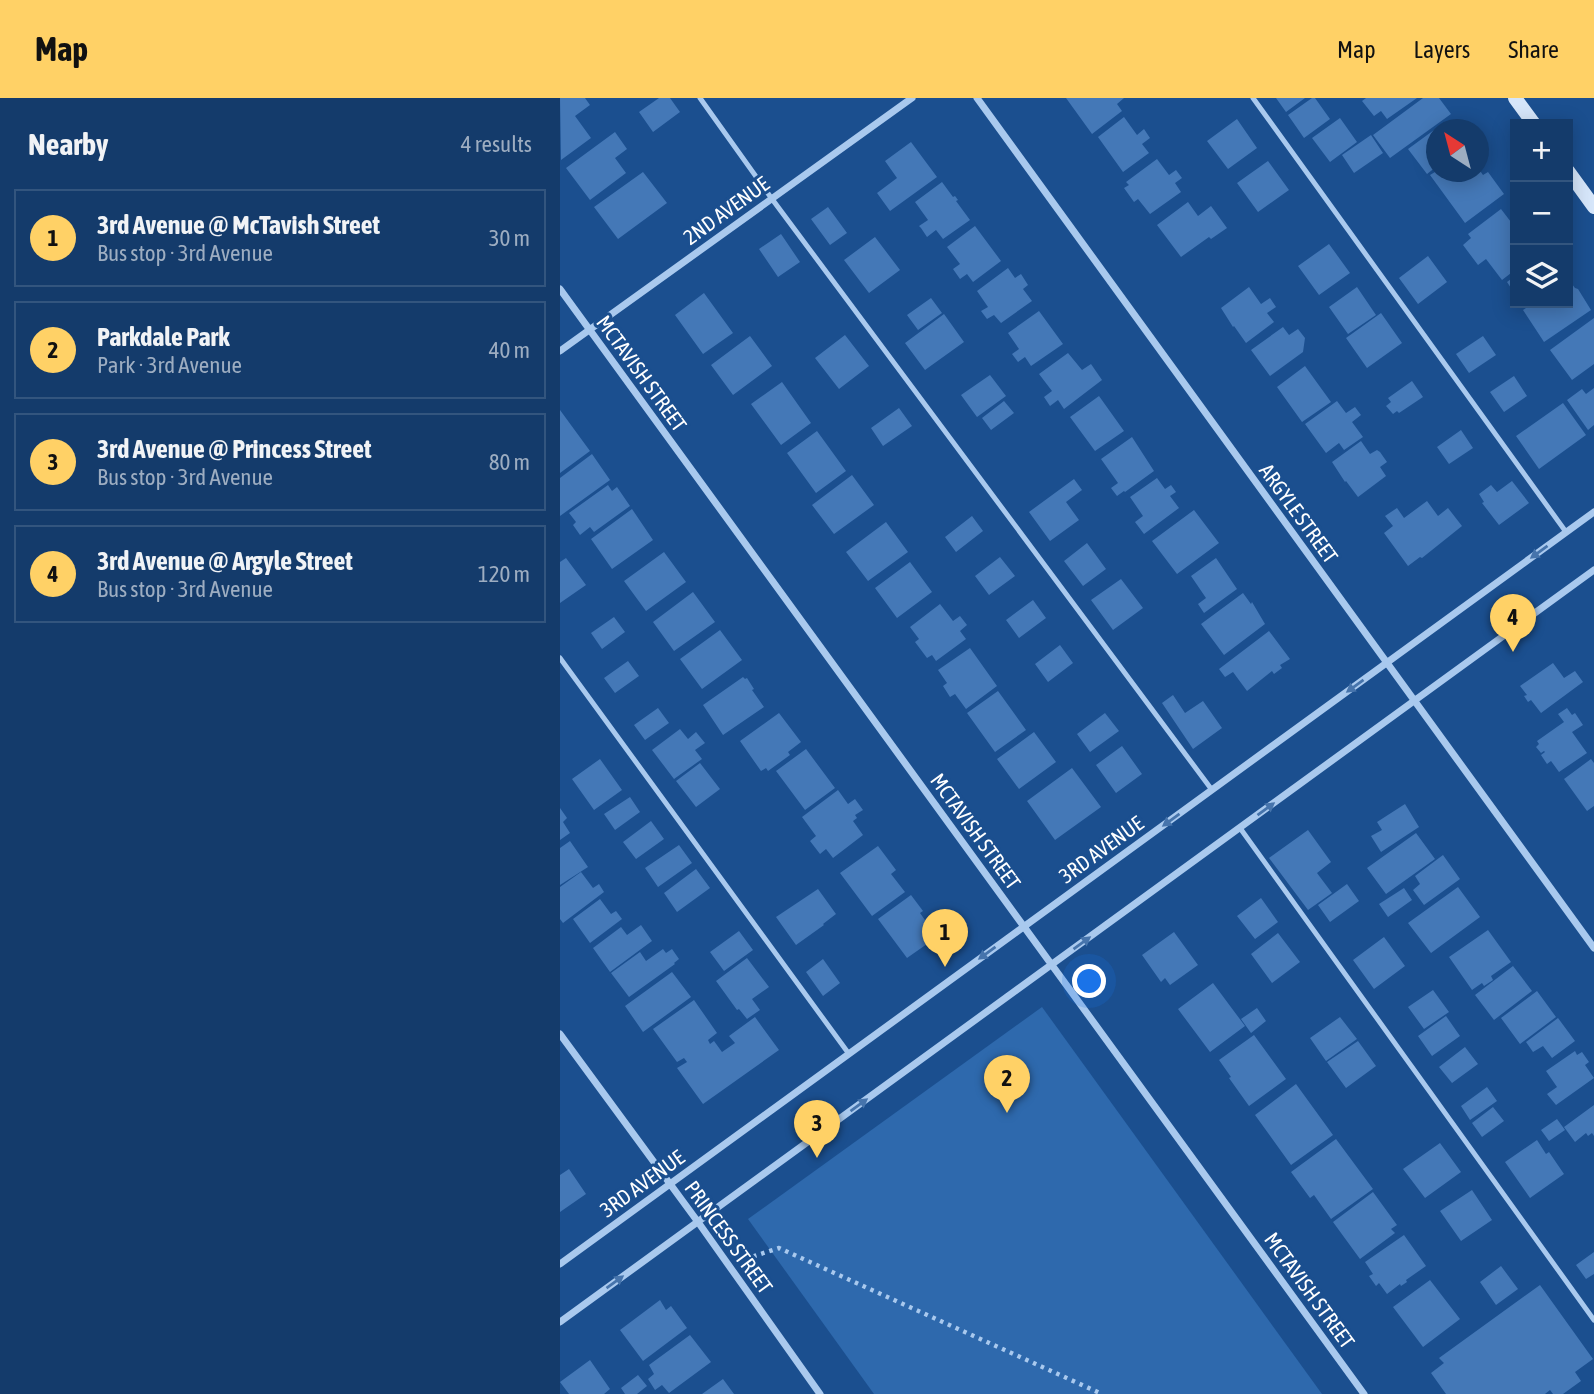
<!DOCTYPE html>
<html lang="en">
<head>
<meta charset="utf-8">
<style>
	:root { --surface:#143b6b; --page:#214673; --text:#f1f3f6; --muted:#9dadc1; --line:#33557e; --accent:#ffd166 }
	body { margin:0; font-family:"Asap Condensed",sans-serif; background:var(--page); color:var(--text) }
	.controls { position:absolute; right:21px; top:21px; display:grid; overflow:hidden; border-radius:0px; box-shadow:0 4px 18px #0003 }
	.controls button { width:63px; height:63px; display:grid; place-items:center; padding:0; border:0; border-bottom:2px solid var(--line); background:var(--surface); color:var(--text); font:35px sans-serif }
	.compass { position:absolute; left:866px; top:21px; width:63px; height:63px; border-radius:50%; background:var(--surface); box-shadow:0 4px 18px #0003; rotate:324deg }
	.you { position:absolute; left:530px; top:884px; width:24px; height:24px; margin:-18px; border:5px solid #fff; border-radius:50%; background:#1a73e8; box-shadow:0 0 0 10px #1a73e833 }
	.badge { display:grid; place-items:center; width:46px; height:46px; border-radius:50%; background:var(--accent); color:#111; font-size:23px; font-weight:700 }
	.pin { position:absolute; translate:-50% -58px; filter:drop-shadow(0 2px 4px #0008) }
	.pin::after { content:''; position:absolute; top:37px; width:24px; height:21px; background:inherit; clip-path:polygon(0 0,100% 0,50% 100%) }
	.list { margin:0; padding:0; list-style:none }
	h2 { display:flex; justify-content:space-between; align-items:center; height:91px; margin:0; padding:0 28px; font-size:30px }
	h2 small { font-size:23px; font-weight:400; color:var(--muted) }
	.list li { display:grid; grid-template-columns:46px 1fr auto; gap:21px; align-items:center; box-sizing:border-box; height:98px; margin:0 14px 14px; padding:0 14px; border:2px solid var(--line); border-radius:0px }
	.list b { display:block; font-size:26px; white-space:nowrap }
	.list p { margin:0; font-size:23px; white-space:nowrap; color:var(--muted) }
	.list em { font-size:23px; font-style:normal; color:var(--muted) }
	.icon { flex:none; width:38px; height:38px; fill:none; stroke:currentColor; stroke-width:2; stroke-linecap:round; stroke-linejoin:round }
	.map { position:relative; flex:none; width:1034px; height:1296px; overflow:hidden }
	header { display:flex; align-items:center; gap:42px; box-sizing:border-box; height:98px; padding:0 35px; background:var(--accent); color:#111 }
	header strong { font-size:33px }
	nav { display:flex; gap:38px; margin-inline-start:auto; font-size:24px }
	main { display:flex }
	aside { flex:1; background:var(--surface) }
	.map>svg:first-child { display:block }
	.green { fill:#2e69ad }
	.building { fill:#4478b7 }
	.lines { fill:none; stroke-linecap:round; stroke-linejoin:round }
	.path { stroke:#a9c9ee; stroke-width:4.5; stroke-dasharray:3.5 5; stroke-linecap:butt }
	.lane { stroke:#a9c9ee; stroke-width:5 }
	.street { stroke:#a9c9ee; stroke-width:7 }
	.secondary { stroke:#d6e6fa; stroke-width:14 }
	.oneway { fill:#4674ac }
	.labels { text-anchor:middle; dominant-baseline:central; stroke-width:6; stroke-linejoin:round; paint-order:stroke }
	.street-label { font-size:21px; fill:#fff; stroke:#1b4f8f }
</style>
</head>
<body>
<header>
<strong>Map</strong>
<nav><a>Map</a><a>Layers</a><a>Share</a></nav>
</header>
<main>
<aside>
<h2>Nearby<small>4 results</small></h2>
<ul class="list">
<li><span class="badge">1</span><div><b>3rd Avenue @ McTavish Street</b><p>Bus stop · 3rd Avenue</p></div><em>30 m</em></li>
<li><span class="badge">2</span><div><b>Parkdale Park</b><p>Park · 3rd Avenue</p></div><em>40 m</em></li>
<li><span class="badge">3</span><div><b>3rd Avenue @ Princess Street</b><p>Bus stop · 3rd Avenue</p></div><em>80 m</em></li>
<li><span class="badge">4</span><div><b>3rd Avenue @ Argyle Street</b><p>Bus stop · 3rd Avenue</p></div><em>120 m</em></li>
</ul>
</aside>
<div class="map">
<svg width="1034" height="1296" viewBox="0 0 1034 1296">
	<rect width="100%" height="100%" fill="#1b4f8f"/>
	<path class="green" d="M482,909L762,1296H314L188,1121Z"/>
	<path class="building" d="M0,0H25L30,7L15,18L31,40L1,62Z
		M99,0H110L120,14L93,34L79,14Z
		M506,0H564L557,6L562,13L532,36Z
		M716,0H745L726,14Z
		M752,0H755L770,21L744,40L728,17Z
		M806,0H857L827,21L821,13L814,18L802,3Z
		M863,0H879L891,16L830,60L813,37Z
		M564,19L577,37L584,31L590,40L582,46L589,55L563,74L538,39Z
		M780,20L797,44L770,64L752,40Z
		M677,21L697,50L668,71L647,43Z
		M885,24L891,32H876V69L867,76L848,51Z
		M55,34L67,51L55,60L66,75L30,102L6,70Z
		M811,37L823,55L794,75L782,57Z
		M351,44L377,79L330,113L317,95L337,80L325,63Z
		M597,61L609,77L616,72L622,80L615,85L621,94L590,116L578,101L574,104L564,90L569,87L566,84Z
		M708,63L729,92L698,114L677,85Z
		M918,70L923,77L928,74L944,96L905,125L870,77L875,74H918Z
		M83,74L107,105L58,141L34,109Z
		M382,84L393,99L395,98L398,102L396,103L410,122L383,141L376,132L367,139L361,130L359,128L368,122L355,104Z
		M628,104L638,118L651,108L667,130L651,141L649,139L621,159L597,127Z
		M268,109L287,135L270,147L251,121Z
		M941,111L954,128L955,127V172L942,182L926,161L918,167L903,147L911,140L908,136Z
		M415,128L441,163L413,184L407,176L400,181L393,171L400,166L387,149Z
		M221,136L240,164L218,179L199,151Z
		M315,139L340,172L309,195L284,162Z
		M769,146L790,175L759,197L738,168Z
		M868,158L887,184L858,206L839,180Z
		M448,170L455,180L461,176L468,187L463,191L472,203L441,225L434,217L427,221L421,213L428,209L417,193Z
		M955,178V196L947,184Z
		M1008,181L1015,190L1018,191L1031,212L984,244L963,212L974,205H1008Z
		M689,189L701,206L710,200L716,209L707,215L714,224L686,245L674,228L673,229L661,210Z
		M797,189L816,217L788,236L769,209Z
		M144,195L173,235L143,256L115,217Z
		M371,200L382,215L358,232L347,217Z
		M479,213L503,246L471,268L465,259L458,264L452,256L459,251L448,235Z
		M821,215L842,245L807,270L786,240Z
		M384,216L404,244L365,272L345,245Z
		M1034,220V266L1012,282L990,252Z
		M723,229L729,237L738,231L745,240L743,254L710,278L691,252Z
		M285,237L309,268L279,291L255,260Z
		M190,238L212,268L173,297L151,267Z
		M923,238L936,257L909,275L896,256Z
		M508,255L522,272L531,266L542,282L504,311L498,302L490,308L484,299L492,293L479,276Z
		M745,268L771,304L742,324L717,289Z
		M430,277L446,298L417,319L401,297Z
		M954,278L967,298L944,314L930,294Z
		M852,283L863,299L839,315L837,313L833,316L826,308L831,304L828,300Z
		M222,284L251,325L221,347L191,306Z
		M1034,290V327L1028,332L1007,302L1022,291L1026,296Z
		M539,298L564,333L535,353L510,319Z
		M444,303L454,315L431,332L422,320Z
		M777,303L786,315L795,309L801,317L792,324L803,339L784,352L779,345L766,355L745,326Z
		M1003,305L1026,337L979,371L956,338Z
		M339,310L352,328L323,348L311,330Z
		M0,312L30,353L0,375Z
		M901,332L913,350L889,366L877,349Z
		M257,333L286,373L256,395L227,355Z
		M572,339L594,373L565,394L564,393L557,398L551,390L558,385L541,361Z
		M801,343L810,356L817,352L820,354L827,364L820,369L826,378L798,399L786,383L785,384L772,364Z
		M32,356L50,382L0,418V380Z
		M292,377L314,407L274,436L252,407Z
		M597,380L605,391L611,387L616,394L610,398L619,410L584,436L575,424L583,418L570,399Z
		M514,381L522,392L506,404L519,422L490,443L469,414Z
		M952,383L969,405L939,427L922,405L924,404L919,396L931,387L937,394Z
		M48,387L52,393L57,389L70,408L34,434L30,429L20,437L13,427L16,424L9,415Z
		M867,403L878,418L888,410L902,428L862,460L860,459L848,468L824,435L833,428L825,418L837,410L844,420Z
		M72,411L93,442L52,471L31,441Z
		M634,412L659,445L617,476L592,443Z
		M412,418L423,433L396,454L385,439Z
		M326,424L348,454L308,483L286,454Z
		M527,445L546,471L523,488L504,463Z
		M104,454L126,484L86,513L64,483Z
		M440,459L455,478L429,497L415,478Z
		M6,460L26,487L0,505V464Z
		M656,460L677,491L644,515L638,506L646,500L631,478Z
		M350,464L372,494L337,520L315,490Z
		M561,481L583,510L553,532L531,502Z
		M133,494L155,524L114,553L93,524Z
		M683,495L691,506L692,504L705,526L664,557L641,526Z
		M473,502L486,520L459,540L446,522Z
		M380,506L393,523L400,518L407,527L400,533L406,541L376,563L372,557L367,560L355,544L359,541L350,529Z
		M54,519L65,534L42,551L31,535Z
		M160,532L182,562L142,591L120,561Z
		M709,533L730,561L720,567L722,570L714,576L712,573L687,593L673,574L665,579L659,571Z
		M500,547L513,565L488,584L475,566Z
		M410,550L437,588L406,611L395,596L390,599L383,588L387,585L378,572Z
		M68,563L79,578L55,595L44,580Z
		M993,565L1004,580L1015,573L1023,584L981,615L971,602L968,604L964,598L967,597L960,588Z
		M183,579L185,581L187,580L194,591L192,592L204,609L163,637L143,607Z
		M438,593L466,632L435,654L407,615Z
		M613,597L625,615L643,603L662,630L633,651L602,605Z
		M98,610L109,625L85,642L74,627Z
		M1007,610L1012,617L1015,615L1023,627L1012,634L1027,655L999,674L991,663L987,666L981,657L985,654L984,653L981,655L976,649L979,646L977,643L1004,624L998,616Z
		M219,615L241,644L228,654L230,657L208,673L206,670L201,673L180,643Z
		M545,615L559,633L530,654L517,636Z
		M120,631L128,641L136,634L145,645L135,652L142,661L114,681L92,652Z
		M474,634L496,664L459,691L437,661Z
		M562,648L582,676L556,695L536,667Z
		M246,651L275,690L245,712L216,673Z
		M40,661L62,692L34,712L12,681Z
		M1031,661L1034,665V708L1027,713L1004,681Z
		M140,665L160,691L136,709L116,683Z
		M512,670L541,709L495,742L467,703Z
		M278,692L288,706L295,701L303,712L295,717L297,720L293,723L303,737L273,760L266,751L260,756L250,743L256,738L242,719Z
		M70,699L80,714L55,732L44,716Z
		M845,706L859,729L821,754L811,738L822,732L817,724Z
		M0,710L7,720L3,724L10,735L0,742Z
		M91,723L104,741L76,761L63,744Z
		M748,732L771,764L757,775L772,795L748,812L709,760Z
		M856,735L875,761L826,796L807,770Z
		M10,743L28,769L0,787V750Z
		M119,747L132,765L98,789L85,770Z
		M318,748L336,772L331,776L345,794L312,818L280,775Z
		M883,757L900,781L864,807L853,792L860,786L855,778Z
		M136,771L150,790L117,814L104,795Z
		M21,774L33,790L39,786L44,794L3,825L0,821V789Z
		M787,786L799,803L770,824L758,807Z
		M898,789L920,819L871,855L848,825Z
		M844,790L852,802L828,819L819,806Z
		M258,791L276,816L263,826L264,827L236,847L216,819Z
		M351,797L363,813L360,815L377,839L347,860L318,821Z
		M701,800L718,824L695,841L677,818Z
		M40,801L51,816L56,813L62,821L30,845L13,821Z
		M81,827L92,843L50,874L33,850L61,829L67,837Z
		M928,832L951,864L931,878L933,882L924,888L922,885L912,892L889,859Z
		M179,833L193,852L164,873L150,854Z
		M614,834L638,867L610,887L605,880L601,884L582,857Z
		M718,835L740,864L712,885L691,856Z
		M824,839L845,868L814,891L793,862Z
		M103,851L106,855L112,851L119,861L114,865L115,866L69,899L51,875L80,854L86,863Z
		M187,860L209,889L192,901L200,912L187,921L179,911L177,912L156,883Z
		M263,861L280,885L263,898L246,874Z
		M953,868L972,893L934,922L915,897Z
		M112,874L131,899L83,934L65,908Z
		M653,885L685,928L650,954L618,911Z
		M873,892L889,914L864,931L848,909Z
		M977,893L996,919L960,946L941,920Z
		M134,902L157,935L148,942L150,946L154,943L162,954L175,945L169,938L195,919L219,952L143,1006L117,970L127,964L124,960L117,964L93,931Z
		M697,910L706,923L691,935L681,921Z
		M886,918L900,938L872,958L858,938Z
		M780,919L797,941L766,963L750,940Z
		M998,920L1015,943L992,960L983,948L973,954L966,944Z
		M694,937L726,981L689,1008L669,980L671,979L659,962Z
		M798,943L816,968L786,990L767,964Z
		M905,949L918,966L892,985L879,969Z
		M1015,953L1017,957L1022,954L1029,964L1025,967L1034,980L996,1007L987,996L997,989L986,973Z
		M736,986L773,1037L731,1067L695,1017Z
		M927,989L937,1003L910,1022L901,1008Z
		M1034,1007V1038L1032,1035L1028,1038L1026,1035L1015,1044L1004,1029Z
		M933,1009L944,1023L922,1039L912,1025Z
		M997,1021L1005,1032L989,1043L981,1032Z
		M776,1041L813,1091L771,1121L754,1097L750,1100L731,1074Z
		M977,1042L986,1056L989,1054L1004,1076L970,1100L945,1064Z
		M880,1045L901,1074L865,1100L843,1071Z
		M9,1071L26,1096L0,1114V1077Z
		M912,1092L932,1122L901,1143L880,1113Z
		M813,1094L837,1127L831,1131L835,1135L800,1161L773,1124Z
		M844,1137L866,1168L846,1182L847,1184L841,1188L840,1186L827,1196L819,1185L816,1188L809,1178L813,1176L805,1164Z
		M1034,1154V1176L1026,1181L1016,1167Z
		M941,1168L958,1191L936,1207L920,1184Z
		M870,1182L900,1221L863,1249L833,1209Z
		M980,1187L1033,1261L1015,1274L1021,1283L1003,1296H993L990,1292L985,1296H886L871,1275L884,1265L879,1260Z
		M100,1202L106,1212L111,1208L127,1230L83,1263L60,1232Z
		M130,1237L151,1264L109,1295L102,1287L95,1292L88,1281L94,1276L89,1267Z
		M30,1262L50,1291L44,1296H9L0,1284Z
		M78,1277L87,1288L77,1296H65L61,1290Z
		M163,1281L174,1296H142Z"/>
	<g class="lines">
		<path class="path" d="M185,1161L219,1150L542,1296"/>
		<path class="lane" d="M140,0L212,101L652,692
			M693,0L1006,434
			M0,560L289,956
			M680,730L1034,1222"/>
		<path class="street" d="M417,0L1034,850
			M0,191L804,1296
			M0,253L352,0
			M0,936L138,1124L260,1296
			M0,1166L1034,414
			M0,1224L1034,472"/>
		<path class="secondary" d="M955,0L974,26
			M1008,73L1034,109"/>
	</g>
	<defs><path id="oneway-solid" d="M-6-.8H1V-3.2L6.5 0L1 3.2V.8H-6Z" transform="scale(1.75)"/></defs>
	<g class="oneway">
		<use href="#oneway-solid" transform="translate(979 454) rotate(144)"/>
		<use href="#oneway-solid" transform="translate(795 588) rotate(144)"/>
		<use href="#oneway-solid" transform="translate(706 711) rotate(-36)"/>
		<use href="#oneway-solid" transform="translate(611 722) rotate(144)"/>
		<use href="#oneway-solid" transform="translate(522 845) rotate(-36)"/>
		<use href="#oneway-solid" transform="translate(427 855) rotate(144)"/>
		<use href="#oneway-solid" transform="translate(299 1007) rotate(-36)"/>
		<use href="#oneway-solid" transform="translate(55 1184) rotate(-36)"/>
	</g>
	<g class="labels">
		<g class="street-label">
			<text transform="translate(166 112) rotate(-36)">2ND AVENUE</text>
			<text transform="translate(82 275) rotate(54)">MCTAVISH STREET</text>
			<text transform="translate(739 415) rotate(54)">ARGYLE STREET</text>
			<text transform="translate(416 733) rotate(54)">MCTAVISH STREET</text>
			<text transform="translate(541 751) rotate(-36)">3RD AVENUE</text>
			<text transform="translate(82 1085) rotate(-36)">3RD AVENUE</text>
			<text transform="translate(169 1139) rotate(54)">PRINCESS STREET</text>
			<text transform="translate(750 1192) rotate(54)">MCTAVISH STREET</text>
		</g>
	</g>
</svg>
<div class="controls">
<button>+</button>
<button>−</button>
<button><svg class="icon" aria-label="layers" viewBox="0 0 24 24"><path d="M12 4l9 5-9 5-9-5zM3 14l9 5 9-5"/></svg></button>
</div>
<svg class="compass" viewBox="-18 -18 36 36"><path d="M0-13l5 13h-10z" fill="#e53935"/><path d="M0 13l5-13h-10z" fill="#9dadc1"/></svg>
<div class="you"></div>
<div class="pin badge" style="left:385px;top:869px">1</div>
<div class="pin badge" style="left:447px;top:1015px">2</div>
<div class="pin badge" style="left:257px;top:1060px">3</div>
<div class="pin badge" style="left:953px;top:554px">4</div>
</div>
</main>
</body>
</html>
